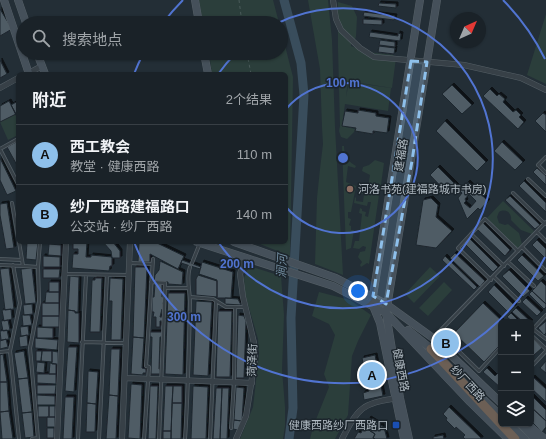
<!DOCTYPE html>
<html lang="zh">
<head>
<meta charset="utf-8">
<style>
	:root { --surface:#1a2228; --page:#232a30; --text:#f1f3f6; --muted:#9fa4a8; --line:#383f45; --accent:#8ec0eb }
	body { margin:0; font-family:Arial,"Noto Sans SC",sans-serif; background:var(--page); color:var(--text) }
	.controls { position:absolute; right:12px; bottom:12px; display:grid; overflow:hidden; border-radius:6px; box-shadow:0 1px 3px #0004 }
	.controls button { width:36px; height:36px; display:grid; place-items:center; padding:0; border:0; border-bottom:1px solid var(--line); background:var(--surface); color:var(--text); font:20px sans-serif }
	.compass { position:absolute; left:450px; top:12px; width:36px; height:36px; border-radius:50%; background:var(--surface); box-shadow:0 1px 3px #0004; rotate:44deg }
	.you { position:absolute; left:358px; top:291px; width:14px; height:14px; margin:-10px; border:3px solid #fff; border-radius:50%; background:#1a73e8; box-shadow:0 0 0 6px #1a73e833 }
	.badge { display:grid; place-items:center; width:26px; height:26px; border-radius:50%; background:var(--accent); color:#111; font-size:13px; font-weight:700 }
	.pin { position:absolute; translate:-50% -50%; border:2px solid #fff; box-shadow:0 1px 4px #0006 }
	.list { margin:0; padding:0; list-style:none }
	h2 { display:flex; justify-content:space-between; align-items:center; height:52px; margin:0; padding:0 16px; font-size:17px }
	h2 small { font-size:13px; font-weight:400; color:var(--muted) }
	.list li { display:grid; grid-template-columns:26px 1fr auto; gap:12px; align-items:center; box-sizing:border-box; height:60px; padding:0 16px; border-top:1px solid var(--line) }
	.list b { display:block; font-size:15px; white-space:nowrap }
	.list p { margin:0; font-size:13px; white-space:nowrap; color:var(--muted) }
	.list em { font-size:13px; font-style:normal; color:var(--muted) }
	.icon { flex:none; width:22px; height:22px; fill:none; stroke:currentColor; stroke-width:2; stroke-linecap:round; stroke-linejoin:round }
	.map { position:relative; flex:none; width:546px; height:439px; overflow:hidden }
	.search { position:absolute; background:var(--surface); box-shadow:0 1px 3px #0004; left:16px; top:16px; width:272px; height:44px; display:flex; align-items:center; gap:10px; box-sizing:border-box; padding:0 14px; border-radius:22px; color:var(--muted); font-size:15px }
	.panel { position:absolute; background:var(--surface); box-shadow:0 1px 3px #0004; left:16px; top:72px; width:272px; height:172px; border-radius:6px }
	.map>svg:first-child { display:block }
	.green { fill:#2b3e3b }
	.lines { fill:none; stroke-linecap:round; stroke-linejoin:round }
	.river { stroke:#394d5c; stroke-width:9 }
	.building { fill:#4f5b65; stroke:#1e272e; fill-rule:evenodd; filter:url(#shadow) }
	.lane-casing { stroke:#545e65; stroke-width:4 }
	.street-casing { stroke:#545e65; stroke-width:6 }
	.secondary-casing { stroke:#545e65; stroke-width:8 }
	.highway-casing { stroke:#414b52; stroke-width:10 }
	.path { stroke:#4a5b5a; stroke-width:1; stroke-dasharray:3 3; stroke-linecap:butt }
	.lane { stroke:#374047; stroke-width:2.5 }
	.street { stroke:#374047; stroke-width:5 }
	.secondary { stroke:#45505a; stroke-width:7 }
	.highway { stroke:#6c5f55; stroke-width:9 }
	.marked { fill:#8ec0eb; fill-opacity:0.2; stroke:#8ec0eb; stroke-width:3; stroke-dasharray:8 5; stroke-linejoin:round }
	.ring { fill:none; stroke:#5174d1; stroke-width:2 }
	.education-dot { fill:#8d6e63; stroke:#1c252c; stroke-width:1.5 }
	.transit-dot { fill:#1a4fb4; stroke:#1c252c; stroke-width:1.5 }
	.labels { text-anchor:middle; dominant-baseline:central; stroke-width:3; stroke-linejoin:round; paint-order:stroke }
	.street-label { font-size:11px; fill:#b1bbc3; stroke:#1c252c }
	.poi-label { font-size:11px; fill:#b1bbc3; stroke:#1c252c; text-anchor:start }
	.water-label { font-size:12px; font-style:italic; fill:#7590a4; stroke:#1c252c }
	.centre { fill:#5174d1; stroke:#1c252c; stroke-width:2 }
	.ring-label { font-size:12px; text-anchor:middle; font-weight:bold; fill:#5174d1; stroke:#1c252c; stroke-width:3; stroke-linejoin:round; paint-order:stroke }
</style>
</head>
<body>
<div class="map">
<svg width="546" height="439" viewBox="0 0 546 439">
	<defs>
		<filter id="shadow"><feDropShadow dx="2" dy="-2" stdDeviation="0" flood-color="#0009"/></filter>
	</defs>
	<rect width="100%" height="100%" fill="#232e36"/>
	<path class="green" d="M199,0H273L279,23H203Z
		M308,0H328L332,40L335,127L343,275L315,264L317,198L320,169L323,144L322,127L320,69Z
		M338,2L352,6L357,17L356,36L354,44H351V46L367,52L393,55L396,58L392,88L348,81L346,97L349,82L391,88L388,111L345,104L342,126L355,129L354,132L347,139L341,137L339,131L340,126L338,48Z
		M546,14V84L527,75Z
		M281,30L293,77L290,256L255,242H286V74H212L209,53H281Z
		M16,114L18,119V135L8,140L0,122Z
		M342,146H344C344,155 348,162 356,166L355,168L348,166L346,182L356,186L351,212H348V218L351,219L349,225L351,226V230H354L351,248L346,250Z
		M375,160L384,163L380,192L368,187L370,175L362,171L363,167L369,165Z
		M359,187L379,195L369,264L367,263L361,267L360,265L362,262L358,257L360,252L365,251L366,247L363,246L359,249L353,248L355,241H359L362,214L359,213L360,208L362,209V211L366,212L365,216L368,217L371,202H368L367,206L354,203L355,197L356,198V201L363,202L364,194L358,193Z
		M503,201L534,231L532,234L521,230L511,220C512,213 506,208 499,212L497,217L499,223L505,225L508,224L519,233L522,244L517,248L487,218Z
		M249,266L281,276L284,315L282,370L285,407V426L283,439H240L253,407L259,355L258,339L245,294L244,278Z
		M430,267L440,276L414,303L405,294Z
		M444,282L452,290L428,316L419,308Z
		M319,292L350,300L371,315L358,341L352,356L348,415L335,439H310L313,427L329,387L324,374L335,335L329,324L312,316Z"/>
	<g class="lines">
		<path class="river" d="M284,0L301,63L304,95L291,318L293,408L289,439"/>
	</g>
	<path class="building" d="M379,3L396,4V8L378,6Z
		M0,9L12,29L0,36Z
		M364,12L395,16L394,20L363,16Z
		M363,19L382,20V25L363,24Z
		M370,32L398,36V33L401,34L400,41L369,37Z
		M380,40L395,42V47L379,45Z
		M379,46L395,48L394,54L378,52Z
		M0,60L7,74L0,78Z
		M452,85L472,105L462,114L442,94Z
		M490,89L497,96L499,94L505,99L503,102L513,112L516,110L521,115L519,117L524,122L518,129L483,96Z
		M9,101L16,114L0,122V106Z
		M18,101V119L11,105Z
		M358,110L376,113V116L389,118L387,133L373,131V134L355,131L356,128L342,126L345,111L358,113Z
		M543,113L546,115V132L535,121Z
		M445,121L486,162L477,171L436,131Z
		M16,142L18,146V167L7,147Z
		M502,142L523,162L515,170L494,151Z
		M0,158L16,191L7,195L0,180Z
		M438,167L457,186L449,195L430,175Z
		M537,168L546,176V185L533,172Z
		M524,181L546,203V212L519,186Z
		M468,182L488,201L480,210L478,208L467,219L458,198L462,193L460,191ZM469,194L476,201L470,208L464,203L466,201L465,199Z
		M510,196L540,225L535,229L505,200Z
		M431,198L438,205L436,217L452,231L436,248L416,245L423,200Z
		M7,203L14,248L6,249L0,215V204Z
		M483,223L510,250L505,256L477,229Z
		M469,238L498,267L493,272L464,243Z
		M537,240L546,249V259L532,245Z
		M27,242H38L36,260L26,259Z
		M73,242H87L86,257H91V255L112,257V266H110L109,271L72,268L73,254H78V249H73Z
		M103,242H113L120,251V258H112L111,251Z
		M139,242H155L184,256L178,269L150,254V262H138Z
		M49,244L61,245V256L48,255Z
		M455,253L485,281L480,287L450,258Z
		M522,255L544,276L538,281L517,260Z
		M43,256L60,257V267H43Z
		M445,256L477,287L474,290L442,260Z
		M182,260L201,267L200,269L181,263Z
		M160,261L183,272L182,285L168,284V282L154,281L155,275L159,270Z
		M202,262L233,272L231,298H217V280L199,274Z
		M135,267H147L144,338L133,337Z
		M9,268L14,309L5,310L0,269Z
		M32,268L36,303L25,304L21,269Z
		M43,269H60L59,278H43Z
		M509,270L530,291L523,297L502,276Z
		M198,275L217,281V297L196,295V279Z
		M70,276L79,277L78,312H75V311L68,310Z
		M95,278H102L100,332H90L92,280H95Z
		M110,278L123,279L121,340H111L112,301H109Z
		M541,281L546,286V304L532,291Z
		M49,282H59V292H49Z
		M155,284H162V297H164V303H162L163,304V309H162L160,317H163V321H160V327H156V317H153L154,312H152V297H154Z
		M494,285L515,306L508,312L488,292Z
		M532,291L546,304V307L544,309L529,294Z
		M46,292H59V303H45Z
		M168,293H185L183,375L165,374Z
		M225,298L238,299L241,305L225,304Z
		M526,298L541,312L537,316L522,302Z
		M196,301L212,302L208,376L193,375Z
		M42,303H59V316H42Z
		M483,303L503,322H501V344L484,362L454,333Z
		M32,304L33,314L24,315L23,305Z
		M516,308L531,322H523L512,312Z
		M11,309L12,319L4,321L2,310Z
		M68,310L75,311V313H79V343L67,342Z
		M218,311H232L230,377H216Z
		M511,313L520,322H513L507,317Z
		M22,315H30L32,325L23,326Z
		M238,315L244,316L246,321L244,378H236Z
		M42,316H59V327H42Z
		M8,320L10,330L3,331L1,321Z
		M546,321V333L544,335L538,328Z
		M28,326L29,335L21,336L20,327Z
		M37,327L53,328V338H37Z
		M7,330L9,339L1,340L0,331Z
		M150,332H162V337H160L159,369H160V374H151L152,337H150Z
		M27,335L28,346L20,347L19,337Z
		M133,337L144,338L142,368L146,369V373H143V375L131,374Z
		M35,338L58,340L57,350L35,348Z
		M6,339L8,347L0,349V341Z
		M533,339L542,348L534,355L531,352V341Z
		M68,347H77L74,392L65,391Z
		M111,349H120L118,396L109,395Z
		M24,351L28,378L18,379L14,353Z
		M36,351H42L41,361H36Z
		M42,351H52V362L41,361Z
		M52,351L58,352V364H52Z
		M3,354L7,382H0V355Z
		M375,355L383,396L364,400L363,393L369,391L362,358Z
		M546,361V373L540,368Z
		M37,362L45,363L44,373L36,372Z
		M50,363L56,364V374H49Z
		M487,368L495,376L500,371L501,372V388L483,372Z
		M88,371L98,372L96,404L87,403Z
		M37,374H56V384L37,383Z
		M533,377L546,389V402L531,388V380Z
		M28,378L32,412L22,413L18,379Z
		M0,382H7L9,411L0,412Z
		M131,384L142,385L140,439L128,438Z
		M37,385H56L55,394H37Z
		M150,386H158L156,439H148Z
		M165,386H173L171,431H163Z
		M173,386H182V403H172Z
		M193,386L208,387L206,439H191Z
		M236,387L244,388L242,421L234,420Z
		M216,388H222L220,439H213Z
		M222,388H229L227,439H220Z
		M37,395L55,396V405H37Z
		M109,395L118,396L116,439H106Z
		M531,395L546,410V421L531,407Z
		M65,397H74L72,439H63Z
		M87,403L96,404L95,432H86Z
		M172,403H182L181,439H171Z
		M38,406H49V417H38Z
		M49,406H55V417H49Z
		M449,407L481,438V439H465L463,437L465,435L456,427L455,429L446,420L447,418L443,414Z
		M531,407L546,421V427L542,432L531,421Z
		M9,411L13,439H2L0,412Z
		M32,412L34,437L25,438L22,413Z
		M47,417H55V427H47Z
		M369,418L384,427L387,439H375L373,438L375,434L364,427Z
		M234,420L242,421L238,430L233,429Z
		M364,427L375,434L373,438L375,439H354L358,432L361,433Z
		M47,428H54V438H47Z
		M163,431H171V439H163Z
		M443,435L444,439H433V437Z"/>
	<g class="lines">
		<defs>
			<path id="lane" d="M0,149L18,184
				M0,149L18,139
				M546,157L538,165L546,173
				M528,179L546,196
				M513,193L545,224
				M12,203L18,238
				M537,232L546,241
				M471,234L504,266
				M522,247L546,271
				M0,259L21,260
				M508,262L534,286
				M130,263L152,264
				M192,263L200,243
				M0,265L23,266L19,242
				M13,265L20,303L10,351L19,439
				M23,266L38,267
				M65,274L128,275
				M494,277L519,301
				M491,280L458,248L485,219L518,251
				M151,282L165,283L159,439
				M165,288H189
				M190,297L213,299L226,307H245
				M546,315L533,329L546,339
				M439,332L479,371L501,347
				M531,335L546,349
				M433,338L546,222
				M82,342L125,343
				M0,352L10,351
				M531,367L546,351
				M231,428L234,382L235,307
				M32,439L38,438
				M38,439L30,348L39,302L38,267L40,242
				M78,439L86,275
				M99,439L107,275
				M144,439L149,367L146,366L153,259
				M185,439C188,394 189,349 190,303C190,291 186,278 190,267
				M210,439L216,301"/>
			<path id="street" d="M333,0L336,19L341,30L360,48L374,57L464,65L521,78L546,90
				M27,74L42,66
				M0,88L18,78
				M125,378L252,383
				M57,439L66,242
				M122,439L130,242
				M236,439L246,416L255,359L254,343L243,297L240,274L245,257
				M342,439C359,407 361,404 397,398"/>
			<path id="secondary" d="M4,0L29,74
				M18,0L26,23
				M195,0L199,23
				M37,53L45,74
				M204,53L208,74
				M197,242L333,286L386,313L470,402L508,439
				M234,242L336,278L386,304L433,338L501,403
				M408,330L434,351
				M484,400L501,416
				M509,424L525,439
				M521,424L535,439
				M527,424L545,439
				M404,439L380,323L373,306V296L420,0
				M409,439L400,398L386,313L437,0"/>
			<path id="highway" d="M431,349L515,439"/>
		</defs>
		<use href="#lane" class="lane-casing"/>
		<use href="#street" class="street-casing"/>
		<use href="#secondary" class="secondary-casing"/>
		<use href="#highway" class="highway-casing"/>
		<path class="path" d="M239,0L242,23
			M247,53L251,74"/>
		<use href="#lane" class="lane"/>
		<use href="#street" class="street"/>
		<use href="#secondary" class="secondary"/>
		<use href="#highway" class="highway"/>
	</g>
	<path class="marked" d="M411,61L427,62L412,161L386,304L373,296Z"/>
	<g class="ring">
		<path d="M286 109A75 75 0 1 1 286 207"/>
		<path d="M219 73A150 150 0 0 1 235 54M278 23A150 150 0 1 1 219 243"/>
		<path d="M545 257A225 225 0 0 1 134 242M134 74A225 225 0 0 1 143 54M163 23A225 225 0 0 1 183 0M503 0A225 225 0 0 1 545 59"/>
	</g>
	<circle class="education-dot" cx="350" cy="189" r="4"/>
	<rect class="transit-dot" x="392" y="421" width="8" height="8" rx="2"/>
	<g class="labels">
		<g class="street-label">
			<text transform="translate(401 155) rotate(-81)">建福路</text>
			<text transform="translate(252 360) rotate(-88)">菏泽街</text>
			<text transform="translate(401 370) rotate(79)">健康西路</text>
			<text transform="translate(468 383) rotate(47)">纱厂西路</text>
		</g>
		<g class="poi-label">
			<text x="358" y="189">河洛书苑(建福路城市书房)</text>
			<text x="388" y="425" text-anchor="end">健康西路纱厂西路口</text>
		</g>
		<g class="water-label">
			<text transform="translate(282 266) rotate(-87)">涧河</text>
		</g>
	</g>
	<circle cx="343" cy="158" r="6" class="centre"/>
	<g class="ring-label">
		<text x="343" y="87">100 m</text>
		<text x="237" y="268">200 m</text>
		<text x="184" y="321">300 m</text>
	</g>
</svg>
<div class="controls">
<button>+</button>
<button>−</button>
<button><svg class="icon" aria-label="layers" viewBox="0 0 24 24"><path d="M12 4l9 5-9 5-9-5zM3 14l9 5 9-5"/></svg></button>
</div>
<svg class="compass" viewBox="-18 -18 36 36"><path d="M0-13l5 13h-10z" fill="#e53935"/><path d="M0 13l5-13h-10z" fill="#9fa4a8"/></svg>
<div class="you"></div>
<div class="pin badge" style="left:372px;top:375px">A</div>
<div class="pin badge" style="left:446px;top:343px">B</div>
<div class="search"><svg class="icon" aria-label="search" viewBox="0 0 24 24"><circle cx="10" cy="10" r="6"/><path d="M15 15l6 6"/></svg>搜索地点</div>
<section class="panel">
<h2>附近<small>2个结果</small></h2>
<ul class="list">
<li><span class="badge">A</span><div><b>西工教会</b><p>教堂 · 健康西路</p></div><em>110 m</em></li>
<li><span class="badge">B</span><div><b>纱厂西路建福路口</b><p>公交站 · 纱厂西路</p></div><em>140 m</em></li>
</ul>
</section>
</div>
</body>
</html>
